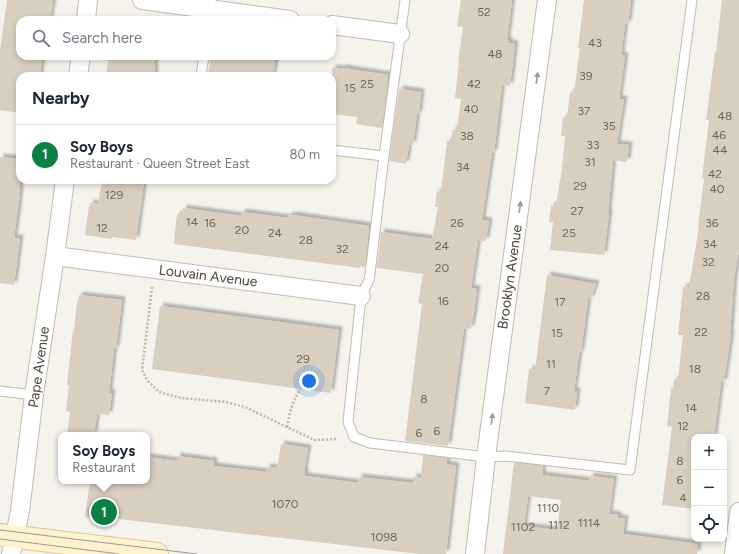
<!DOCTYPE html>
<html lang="en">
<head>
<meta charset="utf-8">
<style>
	:root { --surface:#fff; --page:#f2f2f3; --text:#1f2937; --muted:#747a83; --line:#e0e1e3; --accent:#0b8043 }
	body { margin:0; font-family:Figtree,sans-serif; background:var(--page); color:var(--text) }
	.controls { position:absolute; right:12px; bottom:12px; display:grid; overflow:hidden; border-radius:8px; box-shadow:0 2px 6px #0003 }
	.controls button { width:36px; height:36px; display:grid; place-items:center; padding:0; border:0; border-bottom:1px solid var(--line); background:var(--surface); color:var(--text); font:20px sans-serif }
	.you { position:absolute; left:309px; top:381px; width:14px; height:14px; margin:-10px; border:3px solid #fff; border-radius:50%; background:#1a73e8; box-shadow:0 0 0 6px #1a73e833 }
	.badge { display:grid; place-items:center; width:26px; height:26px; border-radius:50%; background:var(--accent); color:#fff; font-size:13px; font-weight:700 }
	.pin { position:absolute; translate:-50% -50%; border:2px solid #fff; box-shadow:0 1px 4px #0006 }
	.popup { position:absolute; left:58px; top:432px; width:92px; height:52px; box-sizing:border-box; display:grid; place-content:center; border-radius:8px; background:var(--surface); filter:drop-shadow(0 1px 3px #0005); font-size:13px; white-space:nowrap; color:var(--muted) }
	.popup b { font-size:15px; color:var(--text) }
	.popup::after { content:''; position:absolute; left:50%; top:100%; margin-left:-8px; border:8px solid transparent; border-top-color:var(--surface) }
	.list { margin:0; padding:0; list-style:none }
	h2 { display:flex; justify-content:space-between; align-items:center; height:52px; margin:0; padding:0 16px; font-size:17px }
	h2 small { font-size:13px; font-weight:400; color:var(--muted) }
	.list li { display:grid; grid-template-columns:26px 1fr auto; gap:12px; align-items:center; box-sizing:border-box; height:60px; padding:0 16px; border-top:1px solid var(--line) }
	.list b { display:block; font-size:15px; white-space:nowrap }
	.list p { margin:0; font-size:13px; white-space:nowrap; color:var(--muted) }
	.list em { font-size:13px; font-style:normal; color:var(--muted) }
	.icon { flex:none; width:22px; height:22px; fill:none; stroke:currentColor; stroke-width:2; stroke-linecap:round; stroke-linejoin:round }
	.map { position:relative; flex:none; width:739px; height:554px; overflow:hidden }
	.search { position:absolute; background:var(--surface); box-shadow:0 2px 6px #0003; left:16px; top:16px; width:320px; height:44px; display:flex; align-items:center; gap:10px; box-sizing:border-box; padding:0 14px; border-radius:12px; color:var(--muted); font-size:15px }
	.panel { position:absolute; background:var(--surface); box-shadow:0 2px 6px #0003; left:16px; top:72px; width:320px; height:112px; border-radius:12px }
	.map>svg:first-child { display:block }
	.building { fill:#d8cfc1; fill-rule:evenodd; filter:url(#shadow) }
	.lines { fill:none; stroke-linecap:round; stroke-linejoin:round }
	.lane-casing { stroke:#c2bbae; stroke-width:11 }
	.street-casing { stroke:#c2bbae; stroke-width:20 }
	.secondary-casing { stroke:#d6c79b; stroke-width:24 }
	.path { stroke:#c4b79f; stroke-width:2.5; stroke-dasharray:2 2; stroke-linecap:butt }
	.lane { stroke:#fff; stroke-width:9 }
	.street { stroke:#fff; stroke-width:18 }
	.secondary { stroke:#fff3cd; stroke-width:22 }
	.tram { stroke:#9a9a9a; stroke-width:1 }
	.oneway { fill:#9c9892 }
	.labels { text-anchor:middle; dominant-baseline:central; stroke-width:3; stroke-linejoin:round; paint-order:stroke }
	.number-label { font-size:12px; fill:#6e675b }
	.street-label { font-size:14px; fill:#4b4439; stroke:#fff }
</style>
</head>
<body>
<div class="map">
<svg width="739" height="554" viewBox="0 0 739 554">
	<defs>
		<filter id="shadow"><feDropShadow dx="3.5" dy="-3.5" stdDeviation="1" flood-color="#0004"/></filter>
	</defs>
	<rect width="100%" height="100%" fill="#f6f3ec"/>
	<path class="building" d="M7,0H53L50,20H20V56L42,59L40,76H20V113L0,110V50Z
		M461,0H512L507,40H509L508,43L515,44L510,86L502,85L494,153H492L482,220L489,221L486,241L478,240L471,288L477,289L474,312L471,329L464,328L448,446L405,441L422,304L418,303L423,274L377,268L381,232L432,239L438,207H435L437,191L441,192L447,141H451L453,129L457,130L461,99L455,98L459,62H458L463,27L457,26Z
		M584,0H631L628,24H625L621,55L625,56L619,99H624L617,144L629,145L627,162L613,160L608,213H609L604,255L550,250L553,222H549L551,205L556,206L560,179H561L565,136H561L563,117L567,118L570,92L574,93L580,48H578Z
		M722,0H739V249L734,279L730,334H731L724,382H721L714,437H694V509L662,505L672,427L667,426L671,388H673L674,379L678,380L683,335H678L683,287H689L699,227H698L704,178H702L709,120H706L715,52H716Z
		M109,56H154L155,76H106Z
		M211,56H218L236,58V56L275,61L273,76H210L211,74H208Z
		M332,68L343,69V68L388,75L387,78L388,79L382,128L356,124L357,117L332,114Z
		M399,89L421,92L419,114H417L413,145L409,144L406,164L389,161Z
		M0,157L20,159V192L14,238H20L14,285L0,283Z
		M102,180H136L144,181L136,240L112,237V239L85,235L89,206H90V203L98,204Z
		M183,208L241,216L242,212L288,218L289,215L293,216V215L369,226L365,267L360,266V268L174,244L175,239H174L177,214L182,215Z
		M547,275L596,284L591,299H588L581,352H580V354H579L574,391H577L575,410L525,403L529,369L535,370Z
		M79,295L122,300L116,349H114L109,393H112L109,415L97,414L94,435H67L70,412L66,411L69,385H67L73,330L74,331L77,302H78Z
		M160,306L339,330L331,393L152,369Z
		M281,444L308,448L304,471H305V476L358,483L359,477L413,483V477L421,478L423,455L447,458L446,464L456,466L446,554H419L110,518L109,520L85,517L90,481H147V457L177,461V456L214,461V466L266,472L267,467L277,468Z
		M514,463L543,466L542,475L589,481L590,476L614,479L609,514L618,515V518L625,519L623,534L698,544L697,554H503ZM528,496L561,500L557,530L524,526Z"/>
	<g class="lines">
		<defs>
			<path id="lane" d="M405,0L384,156L370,274L369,280L361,296L348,422L354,437L370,443L486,457L506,456L630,470L692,0
				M208,20L211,0
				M201,76L204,56
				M332,150L384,156
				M0,391L34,395"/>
			<path id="street" d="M142,0L290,20
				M86,20L88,0
				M332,25L400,34
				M78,76L81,56
				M55,256L361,296
				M11,554L20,511L34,395L55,256L65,180
				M475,554L486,457L547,0
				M734,554L739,512"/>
			<path id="secondary" d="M0,535L157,554"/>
		</defs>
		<use href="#lane" class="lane-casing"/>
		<use href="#street" class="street-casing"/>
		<use href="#secondary" class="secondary-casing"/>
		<path class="path" d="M152,287L142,370L147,380L159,392L181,398L226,402L245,407L314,440L338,439
			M287,427C290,412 292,401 301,389"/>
		<use href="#lane" class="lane"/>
		<use href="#street" class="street"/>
		<use href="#secondary" class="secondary"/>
		<path class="tram" d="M0,530L197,554
			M0,539L119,554"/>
	</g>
	<defs><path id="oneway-solid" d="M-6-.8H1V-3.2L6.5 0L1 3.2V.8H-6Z"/></defs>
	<g class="oneway">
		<use href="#oneway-solid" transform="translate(537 78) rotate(-82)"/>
		<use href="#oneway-solid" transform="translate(520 207) rotate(-82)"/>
		<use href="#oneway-solid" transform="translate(492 419) rotate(-82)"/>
	</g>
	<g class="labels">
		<g class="number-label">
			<text x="484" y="12">52</text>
			<text x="595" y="43">43</text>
			<text x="495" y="54">48</text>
			<text x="586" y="76">39</text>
			<text x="367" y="84">25</text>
			<text x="474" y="84">42</text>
			<text x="350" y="88">15</text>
			<text x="471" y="109">40</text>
			<text x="584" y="111">37</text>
			<text x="725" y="116">48</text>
			<text x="609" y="126">35</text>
			<text x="719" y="135">46</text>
			<text x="467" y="136">38</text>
			<text x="593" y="145">33</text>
			<text x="720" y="150">44</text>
			<text x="590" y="162">31</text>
			<text x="463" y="167">34</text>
			<text x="715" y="174">42</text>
			<text x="580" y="186">29</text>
			<text x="717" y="189">40</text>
			<text x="114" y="195">129</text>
			<text x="577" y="211">27</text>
			<text x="192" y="222">14</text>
			<text x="210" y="223">16</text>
			<text x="457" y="223">26</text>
			<text x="712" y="223">36</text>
			<text x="102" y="228">12</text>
			<text x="242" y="230">20</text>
			<text x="275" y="233">24</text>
			<text x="569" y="233">25</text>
			<text x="306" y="240">28</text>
			<text x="710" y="244">34</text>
			<text x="442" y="246">24</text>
			<text x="342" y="249">32</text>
			<text x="708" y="262">32</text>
			<text x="442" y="268">20</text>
			<text x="703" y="296">28</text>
			<text x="443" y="301">16</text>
			<text x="560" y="302">17</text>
			<text x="701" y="332">22</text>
			<text x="557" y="333">15</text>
			<text x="303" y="359">29</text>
			<text x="551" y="364">11</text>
			<text x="695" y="369">18</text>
			<text x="547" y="391">7</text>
			<text x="424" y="399">8</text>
			<text x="691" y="408">14</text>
			<text x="683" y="426">12</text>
			<text x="437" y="431">6</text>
			<text x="419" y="433">6</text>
			<text x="680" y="461">8</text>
			<text x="680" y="480">6</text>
			<text x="683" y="498">4</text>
			<text x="285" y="504">1070</text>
			<text x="548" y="508">1110</text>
			<text x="589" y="523">1114</text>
			<text x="559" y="525">1112</text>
			<text x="523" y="527">1102</text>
			<text x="384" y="537">1098</text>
		</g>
		<g class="street-label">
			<text transform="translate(208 276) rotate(7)">Louvain Avenue</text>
			<text transform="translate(510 277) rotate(-82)">Brooklyn Avenue</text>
			<text transform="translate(39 367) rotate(-82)">Pape Avenue</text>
		</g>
	</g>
</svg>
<div class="controls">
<button>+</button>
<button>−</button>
<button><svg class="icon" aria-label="locate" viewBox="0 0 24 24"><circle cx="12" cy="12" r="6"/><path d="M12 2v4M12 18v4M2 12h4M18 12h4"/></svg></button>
</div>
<div class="you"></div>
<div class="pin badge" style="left:104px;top:512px">1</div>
<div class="popup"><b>Soy Boys</b>Restaurant</div>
<div class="search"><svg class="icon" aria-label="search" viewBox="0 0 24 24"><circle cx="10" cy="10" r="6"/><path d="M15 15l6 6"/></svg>Search here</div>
<section class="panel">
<h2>Nearby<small></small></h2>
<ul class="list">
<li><span class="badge">1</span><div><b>Soy Boys</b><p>Restaurant · Queen Street East</p></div><em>80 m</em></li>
</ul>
</section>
</div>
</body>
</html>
